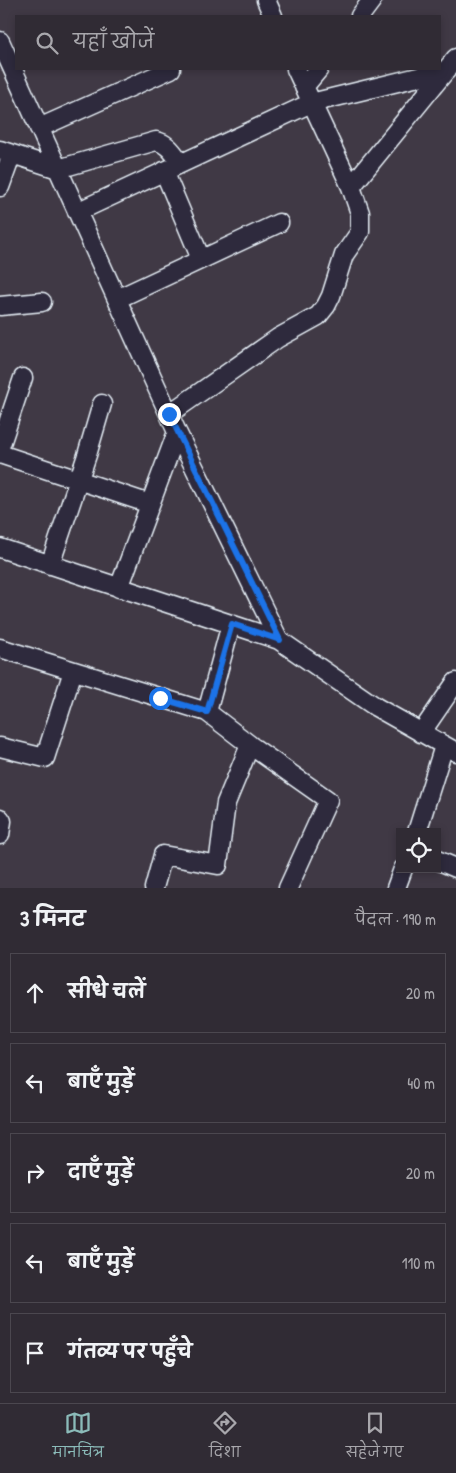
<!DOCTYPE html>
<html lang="hi">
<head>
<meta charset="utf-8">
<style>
	:root { --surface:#302b34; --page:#3c3740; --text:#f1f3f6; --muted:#a8a7ac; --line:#4b474f; --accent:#8bbbb9 }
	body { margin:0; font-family:"Patrick Hand","Playpen Sans Deva",sans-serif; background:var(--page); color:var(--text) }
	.controls { position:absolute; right:15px; bottom:15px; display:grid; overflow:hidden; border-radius:0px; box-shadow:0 2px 8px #0003 }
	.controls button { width:45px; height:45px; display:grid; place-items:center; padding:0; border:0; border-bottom:1px solid var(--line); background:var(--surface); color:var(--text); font:25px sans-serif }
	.stop { position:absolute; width:15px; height:15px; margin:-11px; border:4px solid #1a73e8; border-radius:50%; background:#fff }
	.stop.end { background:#1a73e8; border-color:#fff; box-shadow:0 1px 5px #0008 }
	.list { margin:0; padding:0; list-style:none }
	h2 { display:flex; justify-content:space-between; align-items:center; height:65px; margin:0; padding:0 20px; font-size:21px }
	h2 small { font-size:16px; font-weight:400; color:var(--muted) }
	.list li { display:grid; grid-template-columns:32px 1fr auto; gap:15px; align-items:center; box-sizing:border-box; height:80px; margin:0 10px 10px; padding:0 10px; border:1px solid var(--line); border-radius:0px }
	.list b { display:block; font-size:19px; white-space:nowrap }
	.list em { font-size:16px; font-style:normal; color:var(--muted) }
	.icon { flex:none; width:28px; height:28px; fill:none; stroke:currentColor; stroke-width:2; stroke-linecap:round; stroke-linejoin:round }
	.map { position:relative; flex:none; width:456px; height:888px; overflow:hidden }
	.search { position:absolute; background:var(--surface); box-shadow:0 2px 8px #0003; left:15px; right:15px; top:15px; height:55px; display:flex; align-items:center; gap:12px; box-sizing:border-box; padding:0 18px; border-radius:0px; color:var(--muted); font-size:19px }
	.sheet { height:515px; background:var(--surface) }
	nav { display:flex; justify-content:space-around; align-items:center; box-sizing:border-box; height:70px; border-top:1px solid var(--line); background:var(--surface); font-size:14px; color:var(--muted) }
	nav a { display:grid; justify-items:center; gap:2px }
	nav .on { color:var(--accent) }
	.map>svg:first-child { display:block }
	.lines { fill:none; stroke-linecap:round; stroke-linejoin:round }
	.minor-casing { stroke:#e8f1f8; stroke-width:21 }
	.minor { stroke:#2f2a3d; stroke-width:18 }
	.route { stroke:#1a73e8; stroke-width:6 }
</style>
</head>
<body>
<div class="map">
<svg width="456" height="888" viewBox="0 0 456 888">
	<rect width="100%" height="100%" fill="#403945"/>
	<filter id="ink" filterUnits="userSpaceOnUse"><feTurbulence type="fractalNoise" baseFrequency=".02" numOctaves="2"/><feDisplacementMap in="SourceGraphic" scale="10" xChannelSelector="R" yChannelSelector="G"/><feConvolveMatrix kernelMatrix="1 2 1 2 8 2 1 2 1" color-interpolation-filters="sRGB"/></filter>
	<g filter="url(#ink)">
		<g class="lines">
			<defs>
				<path id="minor" d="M266,0L273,16
					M360,16L372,0
					M0,41L177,432L279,640L376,707L456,752
					M304,87L319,69
					M39,128L171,69
					M0,150L58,169L156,141C168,143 174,154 181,163
					M164,171L201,259
					M0,187L12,154
					M351,187L456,58
					M77,212L311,103L447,70
					M117,299L279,223
					M0,306L42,302
					M169,414L278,338L318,316L326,306L331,296L344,255L360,232V213L351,187L296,69
					M0,447L23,378
					M0,454L150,504
					M0,548L279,640
					M50,565L87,455L102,404
					M119,588L177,432
					M0,648L207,712L250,745L328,800L288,888
					M207,712L231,624
					M421,733L456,682
					M0,747L45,758L73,671
					M0,818L2,821L0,835
					M417,832L444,746
					M437,860L456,868
					M154,888L163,855L218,865L226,803L250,745
					M396,888L403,869"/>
			</defs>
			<use href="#minor" class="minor-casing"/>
			<use href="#minor" class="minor"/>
		</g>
	</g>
	<g class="lines" filter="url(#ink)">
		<path class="route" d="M160,698L207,712L232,624L280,640L169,414"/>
	</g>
</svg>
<div class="controls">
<button><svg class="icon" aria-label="locate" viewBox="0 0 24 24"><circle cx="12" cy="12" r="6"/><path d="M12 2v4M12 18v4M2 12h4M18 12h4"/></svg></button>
</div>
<div class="stop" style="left:160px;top:698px"></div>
<div class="stop end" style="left:169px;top:414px"></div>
<div class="search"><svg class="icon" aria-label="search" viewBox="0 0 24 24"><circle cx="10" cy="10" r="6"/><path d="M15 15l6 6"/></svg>यहाँ खोजें</div>
</div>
<section class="sheet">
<h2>3 मिनट<small>पैदल · 190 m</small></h2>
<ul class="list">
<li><svg class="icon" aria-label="ahead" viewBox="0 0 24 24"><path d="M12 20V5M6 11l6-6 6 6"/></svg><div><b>सीधे चलें</b></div><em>20 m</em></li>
<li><svg class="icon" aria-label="left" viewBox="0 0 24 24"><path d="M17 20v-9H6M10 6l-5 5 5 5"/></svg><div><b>बाएँ मुड़ें</b></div><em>40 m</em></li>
<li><svg class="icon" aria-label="right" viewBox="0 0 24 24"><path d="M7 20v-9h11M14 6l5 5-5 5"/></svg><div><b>दाएँ मुड़ें</b></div><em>20 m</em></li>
<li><svg class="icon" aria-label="left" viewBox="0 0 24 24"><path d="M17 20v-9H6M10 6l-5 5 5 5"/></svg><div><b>बाएँ मुड़ें</b></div><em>110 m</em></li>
<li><svg class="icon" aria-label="arrive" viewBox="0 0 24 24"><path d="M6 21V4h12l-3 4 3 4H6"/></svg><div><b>गंतव्य पर पहुँचे</b></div></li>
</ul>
</section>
<nav>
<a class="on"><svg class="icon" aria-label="map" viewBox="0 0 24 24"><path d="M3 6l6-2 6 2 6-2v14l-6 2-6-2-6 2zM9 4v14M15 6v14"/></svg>मानचित्र</a>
<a><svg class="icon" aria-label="directions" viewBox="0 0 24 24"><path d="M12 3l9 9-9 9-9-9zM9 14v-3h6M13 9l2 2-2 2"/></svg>दिशा</a>
<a><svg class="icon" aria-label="saved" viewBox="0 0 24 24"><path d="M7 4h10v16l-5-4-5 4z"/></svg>सहेजे गए</a>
</nav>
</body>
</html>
